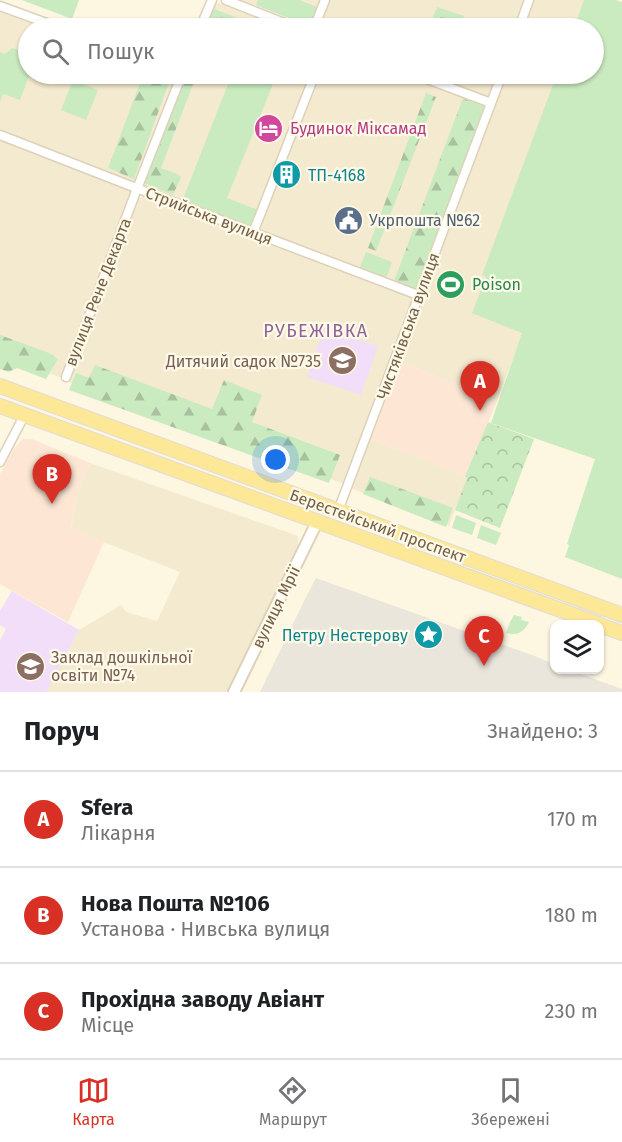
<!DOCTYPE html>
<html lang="uk">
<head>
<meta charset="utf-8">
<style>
	:root { --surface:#fff; --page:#f6f6f6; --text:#202124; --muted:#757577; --line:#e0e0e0; --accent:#d93025 }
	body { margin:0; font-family:"Fira Sans",sans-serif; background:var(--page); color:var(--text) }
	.controls { position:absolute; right:18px; bottom:18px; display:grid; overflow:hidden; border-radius:12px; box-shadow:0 2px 4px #0004 }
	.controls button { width:54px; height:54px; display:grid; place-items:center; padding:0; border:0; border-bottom:2px solid var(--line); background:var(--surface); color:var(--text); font:30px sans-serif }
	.you { position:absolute; left:276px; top:460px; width:21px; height:21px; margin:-15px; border:4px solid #fff; border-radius:50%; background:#1a73e8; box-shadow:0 0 0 9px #1a73e833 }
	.badge { display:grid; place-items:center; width:39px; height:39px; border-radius:50%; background:var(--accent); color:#fff; font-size:20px; font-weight:700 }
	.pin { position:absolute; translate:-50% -50px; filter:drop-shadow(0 2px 3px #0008) }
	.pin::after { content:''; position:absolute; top:32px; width:21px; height:18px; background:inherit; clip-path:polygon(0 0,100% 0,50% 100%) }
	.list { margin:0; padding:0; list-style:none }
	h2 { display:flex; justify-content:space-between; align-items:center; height:78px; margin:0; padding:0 24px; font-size:26px }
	h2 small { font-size:20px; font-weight:400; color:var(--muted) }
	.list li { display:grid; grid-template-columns:39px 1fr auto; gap:18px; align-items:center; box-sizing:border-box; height:96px; padding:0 24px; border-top:2px solid var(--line) }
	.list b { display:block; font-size:22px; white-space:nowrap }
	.list p { margin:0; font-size:20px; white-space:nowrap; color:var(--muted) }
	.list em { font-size:20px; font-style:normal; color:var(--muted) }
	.icon { flex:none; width:33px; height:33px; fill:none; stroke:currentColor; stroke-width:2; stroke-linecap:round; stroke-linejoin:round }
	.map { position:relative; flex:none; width:622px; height:692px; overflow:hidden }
	.search { position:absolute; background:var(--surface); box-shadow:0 2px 4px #0004; left:18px; right:18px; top:18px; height:66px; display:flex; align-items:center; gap:15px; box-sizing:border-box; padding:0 21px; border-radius:33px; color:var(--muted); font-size:22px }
	.sheet { height:366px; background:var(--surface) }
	nav { display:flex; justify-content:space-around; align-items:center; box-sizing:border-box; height:84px; border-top:2px solid var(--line); background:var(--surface); font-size:16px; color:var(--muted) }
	nav a { display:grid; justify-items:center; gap:3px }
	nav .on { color:var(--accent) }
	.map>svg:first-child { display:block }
	.residential { fill:#f4eacf }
	.commercial { fill:#fde7d4 }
	.industrial { fill:#ebe6dc }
	.education { fill:#f3def9 }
	.grass { fill:#caeac0 }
	.forest { fill:url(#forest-firs) }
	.park { fill:url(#park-crowns) }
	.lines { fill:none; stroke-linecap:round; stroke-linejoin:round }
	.minor-casing { stroke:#ded1ba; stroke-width:11 }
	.tertiary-casing { stroke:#ded1ba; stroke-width:14 }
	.primary-casing { stroke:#e0dcd7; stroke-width:16 }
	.minor { stroke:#fff; stroke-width:8 }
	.tertiary { stroke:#fff; stroke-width:10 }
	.primary { stroke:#fde898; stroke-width:14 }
	.labels { text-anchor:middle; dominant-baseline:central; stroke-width:4.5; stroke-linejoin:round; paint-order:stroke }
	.hotel-label { font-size:16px; fill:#b23c85; stroke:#fffae8; text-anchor:start }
	.culture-label { font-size:16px; fill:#0d838f; stroke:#fffae8; text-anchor:start }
	.street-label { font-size:16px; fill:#745f48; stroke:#fffae8 }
	.service-label { font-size:16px; fill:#4e5e75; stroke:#fffae8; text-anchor:start }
	.leisure-label { font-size:16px; fill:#27864d; stroke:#fffae8; text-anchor:start }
	.education-label { font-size:16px; fill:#785e54; stroke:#fffae8; text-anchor:end }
	.neighbourhood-label { font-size:18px; letter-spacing:1.5px; fill:#8f6398; stroke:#fffae8 }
</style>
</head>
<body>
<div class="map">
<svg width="622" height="692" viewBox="0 0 622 692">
	<defs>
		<pattern id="forest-firs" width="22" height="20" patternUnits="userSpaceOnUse" patternTransform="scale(1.5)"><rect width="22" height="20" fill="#caeac0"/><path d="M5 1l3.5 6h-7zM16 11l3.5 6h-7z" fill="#a9c19e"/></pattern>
		<pattern id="park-crowns" width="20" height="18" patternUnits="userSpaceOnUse" patternTransform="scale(1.5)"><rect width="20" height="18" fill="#caeac0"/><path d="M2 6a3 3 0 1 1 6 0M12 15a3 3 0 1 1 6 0" fill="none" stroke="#a9c19e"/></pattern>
	</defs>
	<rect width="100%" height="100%" fill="#fdf6e1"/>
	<path class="residential" d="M232,0H526L515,28H305Z
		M531,0H597L586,28H520Z
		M221,3L289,28H204L214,4Z
		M0,8L54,28H28V74H173L176,76L136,182L131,183L0,132Z
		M186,74H405L486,104L487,107L418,291L416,292L144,188L142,184Z
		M421,74H499L490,98Z
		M504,74H569L477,314L523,333L497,401L399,361Z
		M0,138L129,188L132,195L62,378L0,354Z
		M146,196L413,296L415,299L344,484L69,382L137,198Z
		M369,438L468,477L449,526L350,488Z
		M90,463L298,536V546L227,692H46L79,630L121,605L126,612L157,621L180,572L71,529L77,495Z"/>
	<path class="commercial" d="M399,361L497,401L465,476L369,438Z
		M23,439H32L90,463L77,495L71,528L104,542L68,622L0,584V474L13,450Z"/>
	<path class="industrial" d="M316,578L532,655L554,664V670H570L622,689V692H260L305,599Z"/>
	<path class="education" d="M326,323L354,334V338L378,346L361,395L307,377Z
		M12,591L79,630L46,692H0V640L6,629L0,625V611Z"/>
	<path class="grass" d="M22,0H79L72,19Z
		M258,0H299L320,8L312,27L256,5Z
		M584,0H616L622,2V579L565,557L569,545L567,544L595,459L491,423L522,333L472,313L486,277L482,275L557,74H594V28H574Z
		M12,48L28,53V74H30L20,100L3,94L0,102V52L5,54Z
		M232,74H277L227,198L258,210L252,224L248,226L183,199Z
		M73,80L98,90L86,120L61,110Z
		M366,252L392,262L387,276L382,278L362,271L360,267Z
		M456,515L476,523L472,535L452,528Z
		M481,525L501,533L496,545L477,538Z
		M514,615L522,617L521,620L529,622C524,632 517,636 506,633L510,622Z"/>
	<path class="forest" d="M212,8L237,18L234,26L218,20L214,28H204Z
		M131,74H145L151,83L155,74H169L171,77L134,179L108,168L142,78Z
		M187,74H197L161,168L177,174L181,177L173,195L144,183Z
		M426,93L436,97L376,251L368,248Z
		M463,98L485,107L484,111L416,289L394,281Z
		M0,335L49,353L58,359L46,379L17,368L9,372L0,369Z
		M95,365L212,409L224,380L262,395L252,422L340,455L329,483L69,390L76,373L89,378Z
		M370,477L453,508L446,527L363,494Z"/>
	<path class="park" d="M437,7L464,16L459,28H429Z
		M488,422L534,439L500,528L455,510L467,478L465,476Z"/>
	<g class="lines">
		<defs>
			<path id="minor" d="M226,0L297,28
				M0,6L60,28
				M200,28L212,0
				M314,28L325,0
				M519,28L529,0
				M414,74L491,103
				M0,135L131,186L418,295
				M253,233L315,74
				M66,377L135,194L182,74
				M0,462L24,416
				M338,511L502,74"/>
			<path id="tertiary" d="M234,692L317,522"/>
			<path id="primary" d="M0,386L622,615
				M0,406L599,624
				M600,625L622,633"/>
		</defs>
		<use href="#minor" class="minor-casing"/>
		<use href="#tertiary" class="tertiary-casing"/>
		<use href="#primary" class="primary-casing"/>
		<use href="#minor" class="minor"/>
		<use href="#tertiary" class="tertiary"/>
		<use href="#primary" class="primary"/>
	</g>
	<defs>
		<symbol id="hotel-disc" viewBox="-11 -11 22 22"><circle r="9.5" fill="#d1479c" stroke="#fffae8"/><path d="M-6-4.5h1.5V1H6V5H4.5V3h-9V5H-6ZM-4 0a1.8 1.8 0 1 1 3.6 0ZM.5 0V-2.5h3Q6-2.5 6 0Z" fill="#fff"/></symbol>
		<symbol id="building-disc" viewBox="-11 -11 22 22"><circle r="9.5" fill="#0f9aa8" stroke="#fffae8"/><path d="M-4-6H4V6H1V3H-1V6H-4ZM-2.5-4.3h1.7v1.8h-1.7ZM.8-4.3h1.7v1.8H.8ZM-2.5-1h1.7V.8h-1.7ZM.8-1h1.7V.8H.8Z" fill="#fff"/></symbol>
		<symbol id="civic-disc" viewBox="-11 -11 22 22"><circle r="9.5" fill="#5c6f8a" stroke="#fffae8"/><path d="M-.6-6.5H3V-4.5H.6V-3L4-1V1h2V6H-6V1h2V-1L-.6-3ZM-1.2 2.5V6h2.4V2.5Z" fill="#fff"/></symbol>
		<symbol id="stadium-disc" viewBox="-11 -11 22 22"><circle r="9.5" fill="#2e9e5b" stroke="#fffae8"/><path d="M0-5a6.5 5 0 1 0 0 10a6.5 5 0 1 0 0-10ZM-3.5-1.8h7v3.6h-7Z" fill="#fff"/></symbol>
		<symbol id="school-disc" viewBox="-11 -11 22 22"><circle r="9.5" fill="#8d6e63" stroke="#fffae8"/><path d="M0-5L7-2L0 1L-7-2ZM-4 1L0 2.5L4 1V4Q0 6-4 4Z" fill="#fff"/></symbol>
		<symbol id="sight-disc" viewBox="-11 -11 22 22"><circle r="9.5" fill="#0f9aa8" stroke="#fffae8"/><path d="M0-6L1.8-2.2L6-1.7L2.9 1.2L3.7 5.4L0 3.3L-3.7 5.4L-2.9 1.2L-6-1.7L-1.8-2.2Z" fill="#fff"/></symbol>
	</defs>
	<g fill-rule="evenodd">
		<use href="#hotel-disc" x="252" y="112" width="33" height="33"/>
		<use href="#building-disc" x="270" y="158" width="33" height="33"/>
		<use href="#civic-disc" x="332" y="204" width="33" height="33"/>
		<use href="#stadium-disc" x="434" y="268" width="33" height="33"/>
		<use href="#school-disc" x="326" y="344" width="33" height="33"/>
		<use href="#sight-disc" x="412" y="618" width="33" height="33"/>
		<use href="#school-disc" x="14" y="650" width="33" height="33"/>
	</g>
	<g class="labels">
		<g class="hotel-label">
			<text x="290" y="128">Будинок Міксамад</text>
		</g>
		<g class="culture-label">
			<text x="308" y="175">ТП-4168</text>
			<text x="408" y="635" text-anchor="end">Петру Нестерову</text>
		</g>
		<g class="street-label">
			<text transform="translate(209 216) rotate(21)">Стрийська вулиця</text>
			<text transform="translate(98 292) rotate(-69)">вулиця Рене Декарта</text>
			<text transform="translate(408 326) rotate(-70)">Чистяківська вулиця</text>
			<text transform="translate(378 526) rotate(20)">Берестейський проспект</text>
			<text transform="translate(276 607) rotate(-64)">вулиця Мрії</text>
		</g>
		<g class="service-label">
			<text x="369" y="220">Укрпошта №62</text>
		</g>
		<g class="leisure-label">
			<text x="472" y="284">Poison</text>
		</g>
		<g class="education-label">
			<text x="321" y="361">Дитячий садок №735</text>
			<text x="51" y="657" text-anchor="start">Заклад дошкільної<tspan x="51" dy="18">освіти №74</tspan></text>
		</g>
		<g class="neighbourhood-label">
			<text x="316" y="331">РУБЕЖІВКА</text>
		</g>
	</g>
</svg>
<div class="controls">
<button><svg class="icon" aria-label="layers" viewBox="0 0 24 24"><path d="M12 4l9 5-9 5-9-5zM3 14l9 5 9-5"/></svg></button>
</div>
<div class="you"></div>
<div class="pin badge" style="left:480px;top:411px">A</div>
<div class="pin badge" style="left:52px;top:504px">B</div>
<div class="pin badge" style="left:484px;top:666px">C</div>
<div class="search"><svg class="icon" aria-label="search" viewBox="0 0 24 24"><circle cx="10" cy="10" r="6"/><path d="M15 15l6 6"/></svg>Пошук</div>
</div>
<section class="sheet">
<h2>Поруч<small>Знайдено: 3</small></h2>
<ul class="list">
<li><span class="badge">A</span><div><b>Sfera</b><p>Лікарня</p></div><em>170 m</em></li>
<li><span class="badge">B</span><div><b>Нова Пошта №106</b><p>Установа · Нивська вулиця</p></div><em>180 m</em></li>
<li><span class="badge">C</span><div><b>Прохідна заводу Авіант</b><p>Місце</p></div><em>230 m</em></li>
</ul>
</section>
<nav>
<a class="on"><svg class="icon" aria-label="map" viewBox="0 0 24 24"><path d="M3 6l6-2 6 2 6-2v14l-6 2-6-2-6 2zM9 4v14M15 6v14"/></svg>Карта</a>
<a><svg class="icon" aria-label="directions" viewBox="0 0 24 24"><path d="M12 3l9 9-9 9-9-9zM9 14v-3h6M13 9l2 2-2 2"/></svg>Маршрут</a>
<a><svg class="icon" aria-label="saved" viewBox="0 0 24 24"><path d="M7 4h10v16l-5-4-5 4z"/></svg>Збережені</a>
</nav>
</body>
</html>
